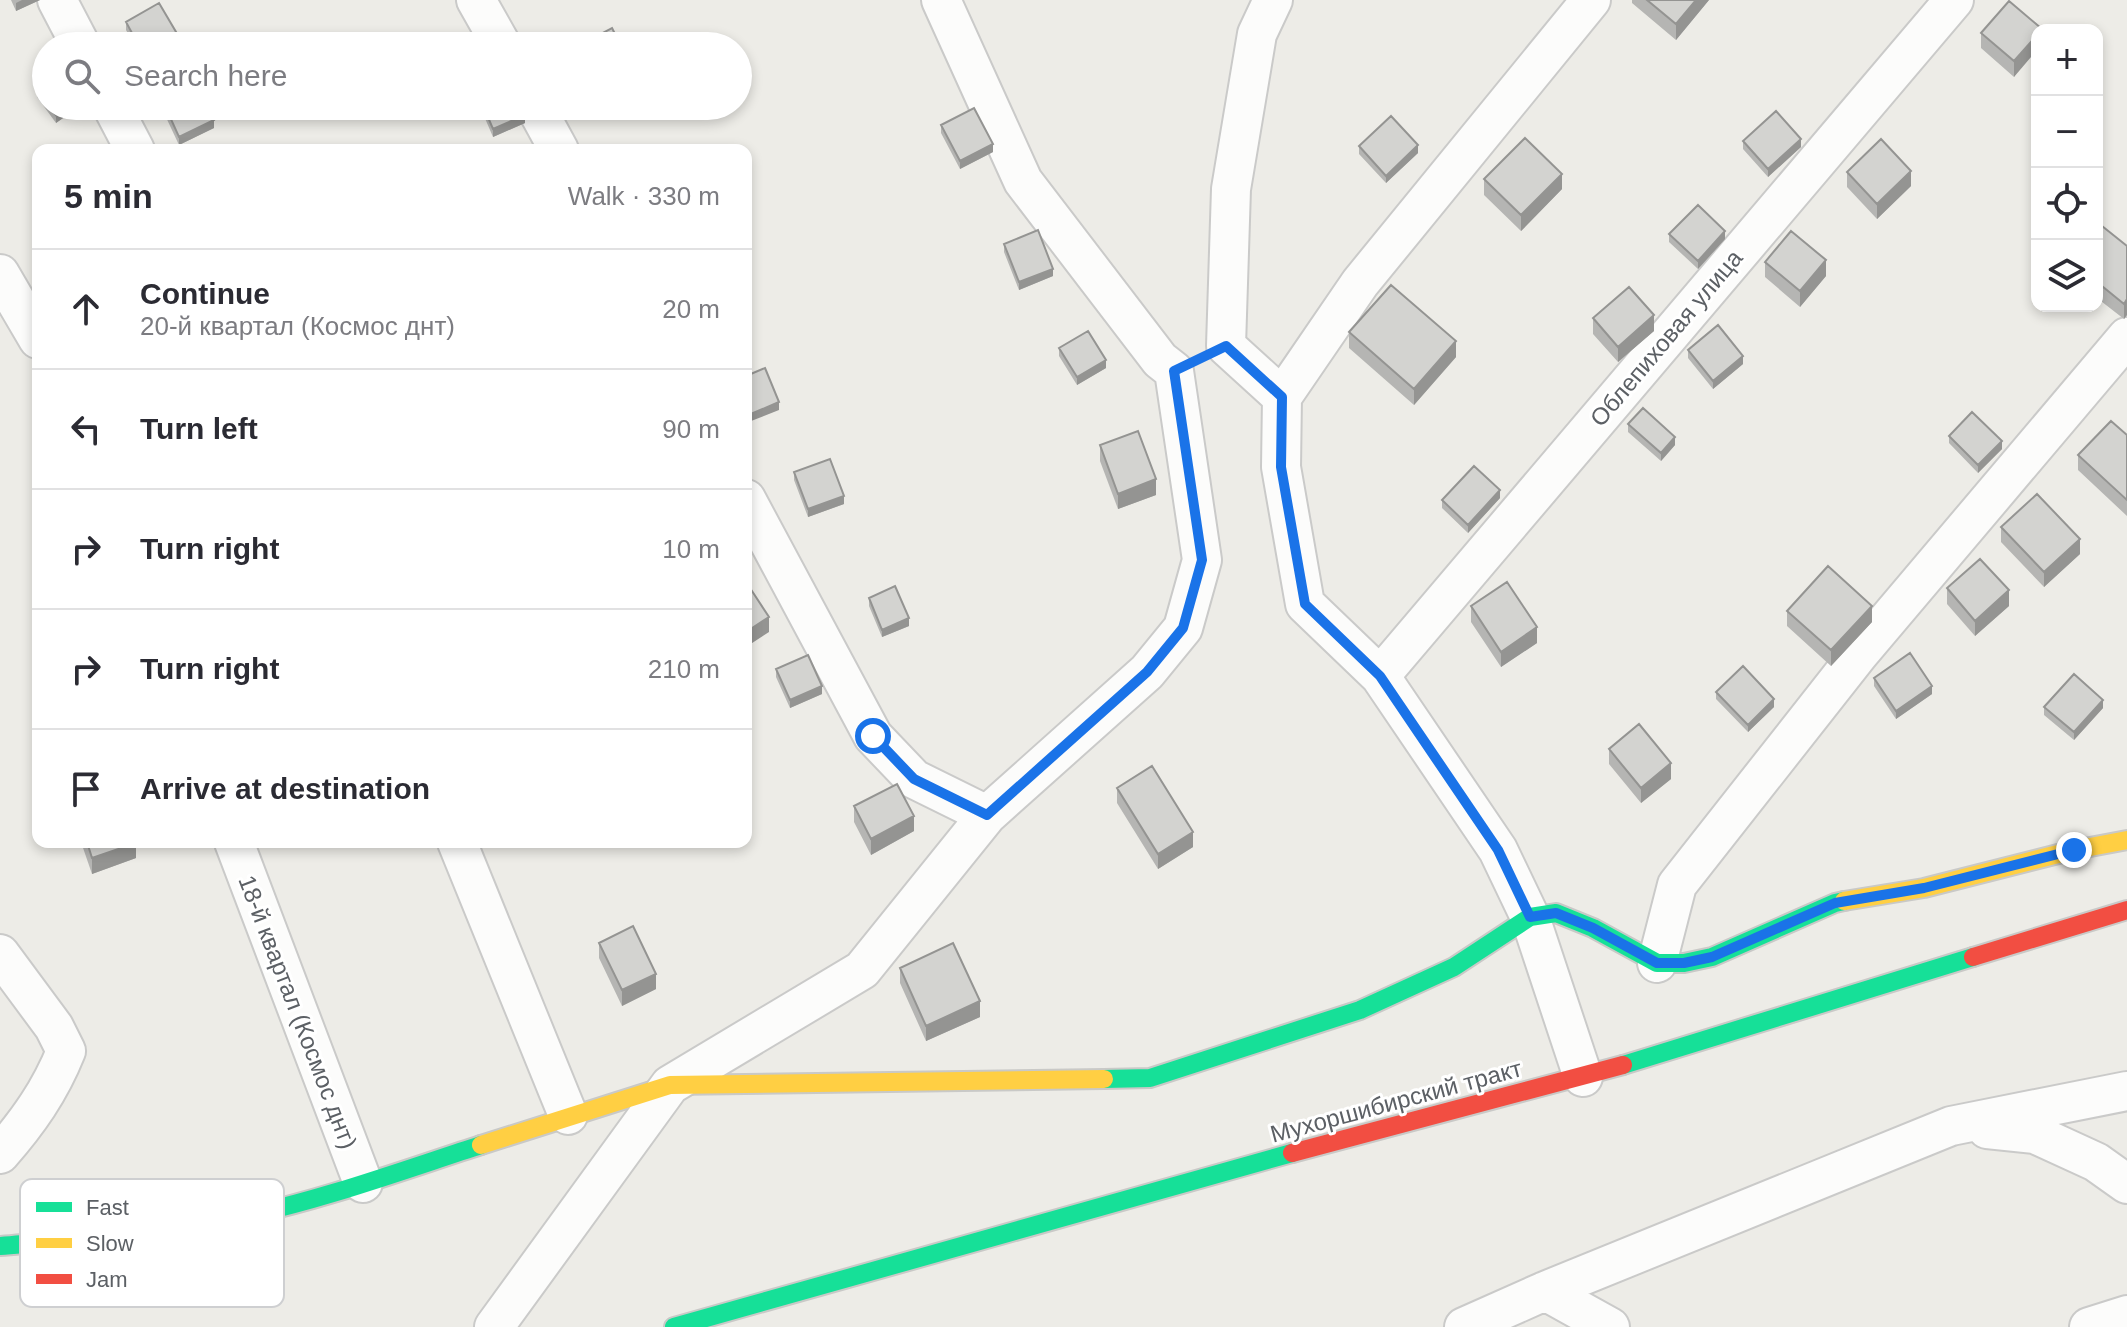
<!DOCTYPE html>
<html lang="en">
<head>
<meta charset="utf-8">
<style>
	:root { --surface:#fff; --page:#f2f2f3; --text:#2b2b33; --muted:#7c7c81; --line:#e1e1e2 }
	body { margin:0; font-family:Arial,sans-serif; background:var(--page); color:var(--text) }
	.controls { position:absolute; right:24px; top:24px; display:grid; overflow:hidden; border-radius:16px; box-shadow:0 4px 12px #0003 }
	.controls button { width:72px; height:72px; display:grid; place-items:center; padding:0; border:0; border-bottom:2px solid var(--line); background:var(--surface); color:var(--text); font:40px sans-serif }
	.stop { position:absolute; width:24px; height:24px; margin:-18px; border:6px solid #1a73e8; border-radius:50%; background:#fff }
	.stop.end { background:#1a73e8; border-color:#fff; box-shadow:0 2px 8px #0008 }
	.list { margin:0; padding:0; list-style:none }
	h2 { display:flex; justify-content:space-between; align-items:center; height:104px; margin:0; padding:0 32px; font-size:34px }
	h2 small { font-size:26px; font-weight:400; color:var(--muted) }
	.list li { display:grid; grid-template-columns:52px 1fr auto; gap:24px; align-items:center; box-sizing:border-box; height:120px; padding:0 32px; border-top:2px solid var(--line) }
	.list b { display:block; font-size:30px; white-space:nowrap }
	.list p { margin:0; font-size:26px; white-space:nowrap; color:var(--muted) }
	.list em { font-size:26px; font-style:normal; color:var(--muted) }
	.icon { flex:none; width:44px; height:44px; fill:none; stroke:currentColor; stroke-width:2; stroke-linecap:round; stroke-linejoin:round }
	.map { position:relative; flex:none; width:2127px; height:1327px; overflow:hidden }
	.search { position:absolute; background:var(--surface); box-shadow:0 4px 12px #0003; left:32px; top:32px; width:720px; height:88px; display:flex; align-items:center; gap:20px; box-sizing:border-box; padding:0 28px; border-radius:44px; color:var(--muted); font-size:30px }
	.panel { position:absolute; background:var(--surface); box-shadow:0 4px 12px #0003; left:32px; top:144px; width:720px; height:704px; border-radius:16px }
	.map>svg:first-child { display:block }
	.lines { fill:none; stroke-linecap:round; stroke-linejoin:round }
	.street-casing { stroke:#cacac9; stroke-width:42 }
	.fast-casing { stroke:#c9c9c7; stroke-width:22 }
	.slow-casing { stroke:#c9c9c7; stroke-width:22 }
	.jam-casing { stroke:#c9c9c7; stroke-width:22 }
	.street { stroke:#fcfcfb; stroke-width:38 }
	.fast { stroke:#16e098; stroke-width:18 }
	.slow { stroke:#ffcf43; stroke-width:18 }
	.jam { stroke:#f24e42; stroke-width:18 }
	.wall { fill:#b5b5b3 }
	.shaded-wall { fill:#949492 }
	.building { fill:#d3d3d0; stroke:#949492; stroke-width:2 }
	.route { stroke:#1a73e8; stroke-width:10 }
	.labels { text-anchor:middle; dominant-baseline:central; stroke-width:6; stroke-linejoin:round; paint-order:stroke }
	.street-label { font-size:24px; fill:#5c6065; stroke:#fff }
	.key { fill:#fff; stroke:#cecfd1; stroke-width:2 }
	.key-label { font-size:22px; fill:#5c6065 }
</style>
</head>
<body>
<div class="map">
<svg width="2127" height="1327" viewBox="0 0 2127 1327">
	<rect width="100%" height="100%" fill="#edece7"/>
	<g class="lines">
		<defs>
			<path id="street" d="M57,0L81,46
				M476,0L502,46
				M1273,0L1257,34L1231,189L1226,346L1282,397L1281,467L1305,604L1380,676L1498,850L1530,917L1583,1077
				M112,106L135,150
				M535,106L559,150
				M0,274L38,339
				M1282,397L1360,283L1591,0
				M746,499L873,736L914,779L987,815
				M1380,676L1954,0
				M234,842L363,1183
				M457,842L568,1115
				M0,954L54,1027L66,1051C50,1091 28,1122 0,1154
				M1657,963L1677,885L1858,655L2127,337
				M1987,1129L2035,1134L2096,1162L2127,1184
				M1545,1291L1610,1327
				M494,1327L670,1085L862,970L987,815L1147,672L1183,628L1202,560L1174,371L1160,360L1023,181L941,0
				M1464,1327L1545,1291L1951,1126L2127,1091
				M2089,1327L2127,1315"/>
			<path id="fast" d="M1623,1065L1973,957
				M1104,1079L1150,1078L1360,1010L1454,967L1530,917L1556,913L1593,928L1657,963H1684L1712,957L1835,903L1844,901
				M0,1246C79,1239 158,1233 236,1218C319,1201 401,1171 481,1145
				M674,1327L1292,1153"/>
			<path id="slow" d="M1844,901L1924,888L2074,850L2127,840
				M481,1145L670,1085L1104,1079"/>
			<path id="jam" d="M1973,957L2127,910
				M1292,1153L1623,1065"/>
		</defs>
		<use href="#street" class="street-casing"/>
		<use href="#fast" class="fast-casing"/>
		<use href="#slow" class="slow-casing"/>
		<use href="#jam" class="jam-casing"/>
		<use href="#street" class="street"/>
		<use href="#fast" class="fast"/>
		<use href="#slow" class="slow"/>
		<use href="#jam" class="jam"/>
	</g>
	<path class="wall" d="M11,0H40L16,11Z
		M1632,0H1709L1676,40L1632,3Z
		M126,22L179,45L177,46H135L126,30Z
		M2042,29L2014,77L1981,48V33Z
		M46,83V106H80L56,123L37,97V89Z
		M164,106L214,128L179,145L164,113Z
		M484,108L525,123L493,137L484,116Z
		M941,125L993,152L960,169L941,133Z
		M1743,141L1801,147L1768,177L1743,149Z
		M1359,146L1418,153L1386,183L1359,154Z
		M1847,172L1911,186L1877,219L1847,187Z
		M1484,179L1562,189L1521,231L1484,195Z
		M2097,222L2127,246V315L2124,319L2097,298Z
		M1669,234L1725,239L1698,269L1669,242Z
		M1004,244L1053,276L1019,290L1004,252Z
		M1765,262L1826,276L1800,307L1765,277Z
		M1593,318L1654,331L1618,362L1593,334Z
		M1349,332L1456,357L1414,405L1349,348Z
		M1059,348L1106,368L1077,385L1059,356Z
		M1688,350L1743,364L1713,389L1688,358Z
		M1628,424L1675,445L1661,461L1628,432Z
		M2127,435V516L2078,470V455Z
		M1949,436L2002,449L1978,473L1949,443Z
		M1100,445L1156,495L1118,509L1100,461Z
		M794,472L844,504L808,517L794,480Z
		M1500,498L1468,533L1442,508V500Z
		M2001,527L2080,554L2044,587L2001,542Z
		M1947,588L2009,606L1975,636L1947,604Z
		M869,598L909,626L882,637L869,606Z
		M1471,606L1537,643L1501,667L1471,622Z
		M1787,611L1872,622L1831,666L1787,626Z
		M776,669L822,694L790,708L776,677Z
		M1874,678L1932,694L1896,719L1874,686Z
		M1716,692L1774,707L1748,732L1716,699Z
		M2044,707L2103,708L2074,740L2044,715Z
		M1609,749L1671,779L1641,803L1609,764Z
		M1117,788L1193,847L1158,869L1117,803Z
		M854,806L914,831L871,855L854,822Z
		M81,842H135L136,858L92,874Z
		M599,943L656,989L622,1006L599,958Z
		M900,968L980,1017L926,1041L900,983Z"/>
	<path class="shaded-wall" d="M22,0H40L16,11V3Z
		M1696,0H1709L1676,40V24Z
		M2037,35V50L2014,77V61Z
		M179,37V45L177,46H164Z
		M68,106H80L56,123V115Z
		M525,115V123L493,137V129Z
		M214,120V128L179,145V137Z
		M1801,139V147L1768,177V169Z
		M993,144V152L960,169V161Z
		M1418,145V153L1386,183V176Z
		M1911,171V186L1877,219V204Z
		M1562,174V189L1521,231V215Z
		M1725,231V239L1698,269V261Z
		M1826,260V276L1800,307V291Z
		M1053,269V276L1019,290V282Z
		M2127,299V315L2124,319V304Z
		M1654,315V331L1618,362V347Z
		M1456,341V357L1414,405V389Z
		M1743,356V364L1713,389V381Z
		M1106,360V368L1077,385V377Z
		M779,402V410L746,423V416Z
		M1675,437V445L1661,461V453Z
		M2002,441V449L1978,473V465Z
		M1156,479V495L1118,509V494Z
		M1500,490V498L1468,533V525Z
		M844,496V504L808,517V509Z
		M2080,539V554L2044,587V572Z
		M2009,590V606L1975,636V621Z
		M1872,606V622L1831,666V650Z
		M769,617V632L746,647V632Z
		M909,618V626L882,637V630Z
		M1537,627V643L1501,667V652Z
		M822,686V694L790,708V700Z
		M1932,686V694L1896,719V711Z
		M1774,699V707L1748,732V725Z
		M2103,700V708L2074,740V732Z
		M1671,763V779L1641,803V788Z
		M914,816V831L871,855V839Z
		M1193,832V847L1158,869V854Z
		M136,843V858L92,874V858Z
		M656,974V989L622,1006V990Z
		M980,1001V1017L926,1041V1026Z"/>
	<path class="building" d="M1647,0H1696L1676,24Z
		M2009,1L2042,29L2037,30V35L2014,61L1981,33Z
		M159,3L179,37L164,46H139L126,22Z
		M612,28L621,46H578Z
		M46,83V101L37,89Z
		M49,106H68L56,115Z
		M165,106H208L214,120L179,137Z
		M487,106H521L525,115L493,129L484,108Z
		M974,108L993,144L960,161L941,125Z
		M1776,111L1801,139L1768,169L1743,141Z
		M1391,116L1418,145L1386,176L1359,146Z
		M1525,138L1562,174L1521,215L1484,179Z
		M1881,139L1911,171L1877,204L1847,172Z
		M1698,205L1725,231L1698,261L1669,234Z
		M2097,222L2127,246V299L2124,304L2097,282Z
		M1038,230L1053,269L1019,282L1004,244Z
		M1791,231L1826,260L1800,291L1765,262Z
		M1391,285L1456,341L1414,389L1349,332Z
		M1629,287L1654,315L1618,347L1593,318Z
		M1718,325L1743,356L1713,381L1688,350Z
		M1088,331L1106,360L1077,377L1059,348Z
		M765,368L779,402L746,416V376Z
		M1643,408L1675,437L1661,453L1628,424Z
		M1972,412L2002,441L1978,465L1949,436Z
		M2111,421L2127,435V500L2078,455Z
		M1138,431L1156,479L1118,494L1100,445Z
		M830,459L844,496L808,509L794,472Z
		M1474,466L1500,490L1468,525L1442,500Z
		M2037,494L2080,539L2044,572L2001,527Z
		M1980,559L2009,590L1975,621L1947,588Z
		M1828,566L1872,606L1831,650L1787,611Z
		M1507,582L1537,627L1501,652L1471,606Z
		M895,586L909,618L882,630L869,598Z
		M750,588L769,617L746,632V590Z
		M1910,653L1932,686L1896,711L1874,678Z
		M808,655L822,686L790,700L776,669Z
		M1743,666L1774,699L1748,725L1716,692Z
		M2074,674L2103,700L2074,732L2044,707Z
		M1639,724L1671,763L1641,788L1609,749Z
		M1152,766L1193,832L1158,854L1117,788Z
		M897,784L914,816L871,839L854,806Z
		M87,842H135L136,843L92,858Z
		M633,926L656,974L622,990L599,943Z
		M953,943L980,1001L926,1026L900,968Z"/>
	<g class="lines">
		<path class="route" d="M873,736L914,779L987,815L1147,672L1183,628L1202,560L1174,371L1226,346L1282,397L1281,467L1305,604L1380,676L1498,850L1530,917L1556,913L1593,928L1657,963H1684L1712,957L1835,903L1924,888L2074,850"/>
	</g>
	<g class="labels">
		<g class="street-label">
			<text transform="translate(1666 338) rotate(-50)">Облепиховая улица</text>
			<text transform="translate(298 1012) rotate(69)">18-й квартал (Космос днт)</text>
			<text transform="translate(1396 1101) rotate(-15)">Мухоршибирский тракт</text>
		</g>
	</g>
	<rect x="20" y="1179" width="264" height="128" rx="12" class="key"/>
	<rect x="36" y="1202" width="36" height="10" fill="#16e098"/>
	<rect x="36" y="1238" width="36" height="10" fill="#ffcf43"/>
	<rect x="36" y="1274" width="36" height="10" fill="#f24e42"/>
	<g class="key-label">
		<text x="86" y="1215">Fast</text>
		<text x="86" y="1251">Slow</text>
		<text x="86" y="1287">Jam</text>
	</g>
</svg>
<div class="controls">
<button>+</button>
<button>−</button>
<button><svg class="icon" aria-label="locate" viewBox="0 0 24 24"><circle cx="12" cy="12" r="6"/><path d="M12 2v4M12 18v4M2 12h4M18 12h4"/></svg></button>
<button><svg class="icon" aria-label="layers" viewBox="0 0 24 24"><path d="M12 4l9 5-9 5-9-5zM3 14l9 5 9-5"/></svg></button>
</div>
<div class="stop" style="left:873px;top:736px"></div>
<div class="stop end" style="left:2074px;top:850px"></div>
<div class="search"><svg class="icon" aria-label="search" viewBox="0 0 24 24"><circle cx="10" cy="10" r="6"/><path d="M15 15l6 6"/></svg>Search here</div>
<section class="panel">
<h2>5 min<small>Walk · 330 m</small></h2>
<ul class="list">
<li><svg class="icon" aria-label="ahead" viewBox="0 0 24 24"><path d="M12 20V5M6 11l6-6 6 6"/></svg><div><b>Continue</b><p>20-й квартал (Космос днт)</p></div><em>20 m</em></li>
<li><svg class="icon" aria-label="left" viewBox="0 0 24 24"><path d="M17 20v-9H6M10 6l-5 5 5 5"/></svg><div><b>Turn left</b></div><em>90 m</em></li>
<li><svg class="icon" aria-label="right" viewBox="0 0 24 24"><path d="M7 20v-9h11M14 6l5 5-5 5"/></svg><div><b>Turn right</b></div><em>10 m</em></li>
<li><svg class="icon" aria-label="right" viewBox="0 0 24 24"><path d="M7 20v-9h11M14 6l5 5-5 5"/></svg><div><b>Turn right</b></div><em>210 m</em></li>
<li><svg class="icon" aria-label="arrive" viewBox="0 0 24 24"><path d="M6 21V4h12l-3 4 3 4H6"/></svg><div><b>Arrive at destination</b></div></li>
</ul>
</section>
</div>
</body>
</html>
